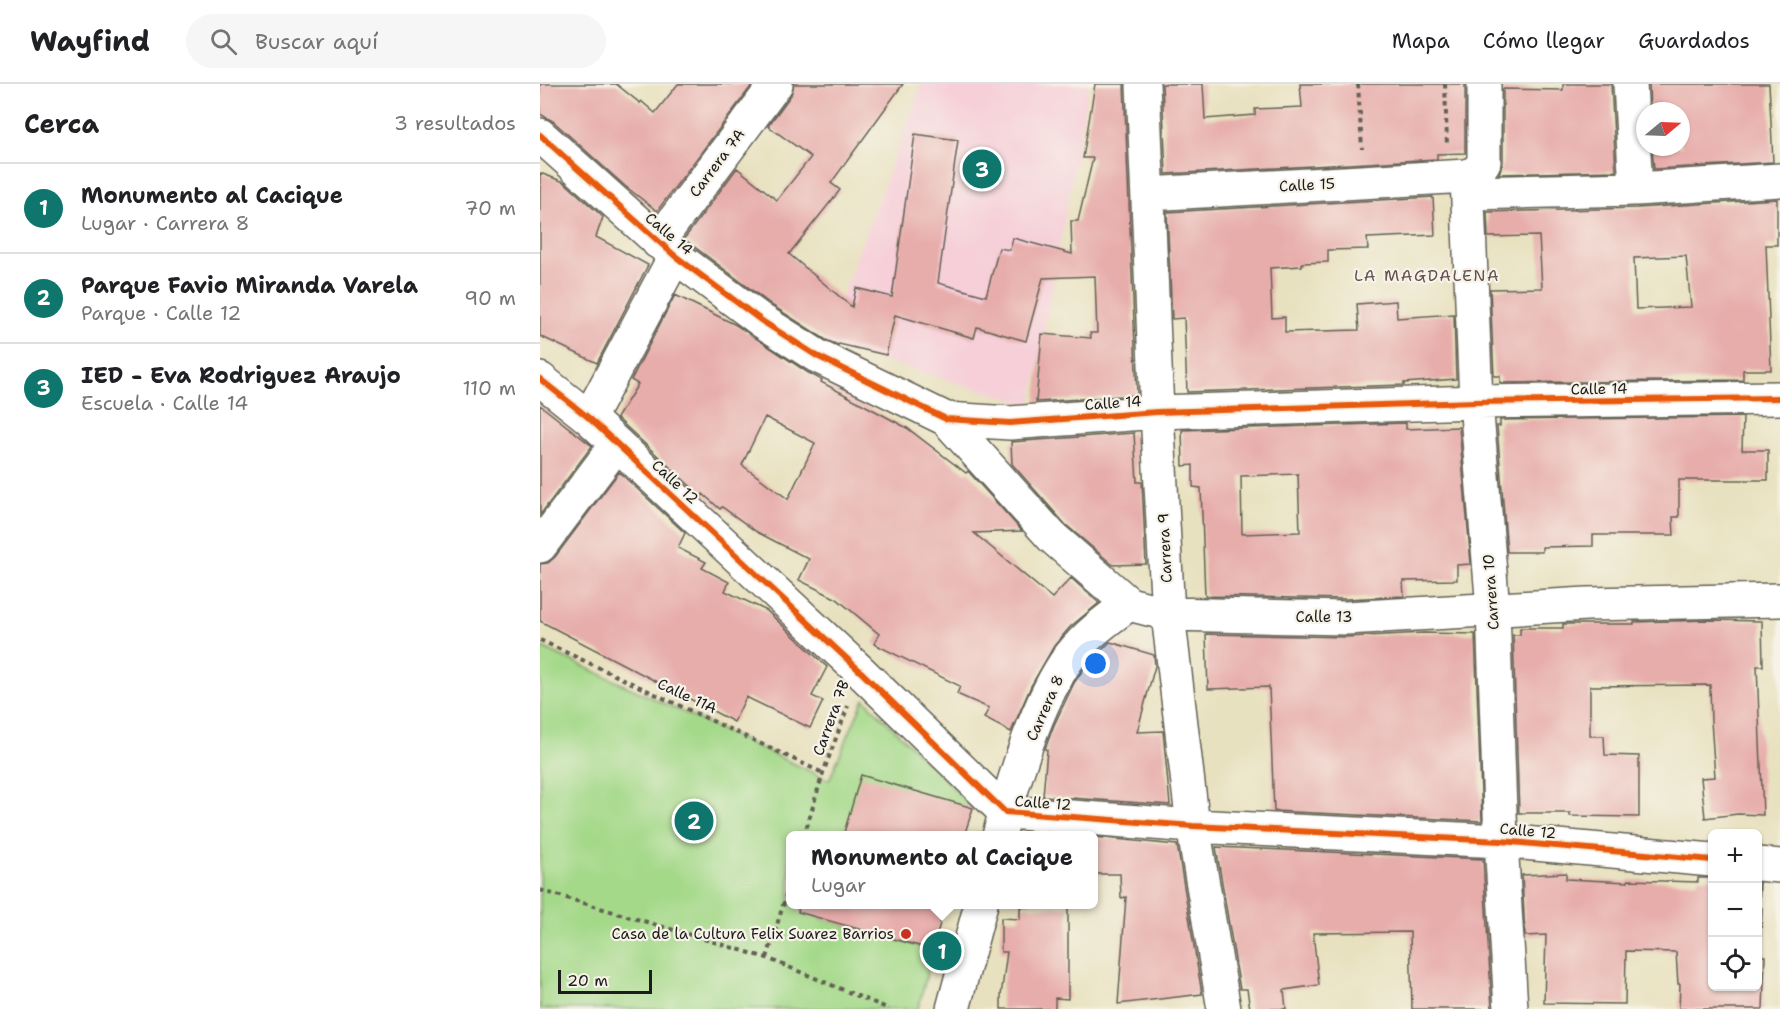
<!DOCTYPE html>
<html lang="es">
<head>
<meta charset="utf-8">
<style>
	:root { --surface:#fff; --page:#f6f6f6; --text:#202124; --muted:#757577; --line:#e0e0e0; --accent:#0f766e }
	body { margin:0; font-family:"Shantell Sans",sans-serif; background:var(--page); color:var(--text) }
	.controls { position:absolute; right:18px; bottom:18px; display:grid; overflow:hidden; border-radius:9px; box-shadow:0 2px 4px #0004 }
	.controls button { width:54px; height:54px; display:grid; place-items:center; padding:0; border:0; border-bottom:2px solid var(--line); background:var(--surface); color:var(--text); font:30px sans-serif }
	.compass { position:absolute; left:1096px; top:18px; width:54px; height:54px; border-radius:50%; background:var(--surface); box-shadow:0 2px 4px #0004; rotate:71deg }
	.scale { position:absolute; left:18px; bottom:15px; width:94px; box-sizing:border-box; padding-left:6px; border:3px solid #1c1c1c; border-top:0; font-size:16px; line-height:21px; white-space:nowrap; color:#1c1c1c; -webkit-text-stroke:4px #f7f3e8; paint-order:stroke }
	.you { position:absolute; left:556px; top:580px; width:21px; height:21px; margin:-15px; border:4px solid #fff; border-radius:50%; background:#1a73e8; box-shadow:0 0 0 9px #1a73e833 }
	.badge { display:grid; place-items:center; width:39px; height:39px; border-radius:50%; background:var(--accent); color:#fff; font-size:20px; font-weight:700 }
	.pin { position:absolute; translate:-50% -50%; border:3px solid #fff; box-shadow:0 2px 6px #0006 }
	.popup { position:absolute; left:246px; top:747px; width:312px; height:78px; box-sizing:border-box; display:grid; place-content:center; border-radius:9px; background:var(--surface); filter:drop-shadow(0 2px 4px #0005); font-size:20px; white-space:nowrap; color:var(--muted) }
	.popup b { font-size:22px; color:var(--text) }
	.popup::after { content:''; position:absolute; left:50%; top:100%; margin-left:-12px; border:12px solid transparent; border-top-color:var(--surface) }
	.list { margin:0; padding:0; list-style:none }
	h2 { display:flex; justify-content:space-between; align-items:center; height:78px; margin:0; padding:0 24px; font-size:26px }
	h2 small { font-size:20px; font-weight:400; color:var(--muted) }
	.list li { display:grid; grid-template-columns:39px 1fr auto; gap:18px; align-items:center; box-sizing:border-box; height:90px; padding:0 24px; border-top:2px solid var(--line) }
	.list b { display:block; font-size:22px; white-space:nowrap }
	.list p { margin:0; font-size:20px; white-space:nowrap; color:var(--muted) }
	.list em { font-size:20px; font-style:normal; color:var(--muted) }
	.icon { flex:none; width:33px; height:33px; fill:none; stroke:currentColor; stroke-width:2; stroke-linecap:round; stroke-linejoin:round }
	.map { position:relative; flex:none; width:1240px; height:925px; overflow:hidden }
	header { display:flex; align-items:center; gap:36px; box-sizing:border-box; height:84px; padding:0 30px; background:var(--surface); border-bottom:2px solid var(--line) }
	header strong { font-size:28px }
	nav { display:flex; gap:33px; margin-inline-start:auto; font-size:21px }
	.search { width:420px; height:54px; background:var(--page); display:flex; align-items:center; gap:15px; box-sizing:border-box; padding:0 21px; border-radius:33px; color:var(--muted); font-size:22px }
	main { display:flex }
	aside { flex:1; background:var(--surface) }
	.map>svg:first-child { display:block }
	.built { fill:#f6cfd9 }
	.green { fill:#a5d98a; stroke:#607a53; stroke-width:1.5 }
	.building { fill:#e7adab; fill-rule:evenodd }
	.lines { fill:none; stroke-linecap:round; stroke-linejoin:round }
	.minor-casing { stroke:#636155; stroke-width:36 }
	.path { stroke:#636155; stroke-width:4; stroke-dasharray:4.5 4.5; stroke-linecap:butt }
	.minor { stroke:#fff; stroke-width:33 }
	.cycleway-casing { stroke:#f7f3e8; stroke-width:10 }
	.cycleway { stroke:#e8590c; stroke-width:6 }
	.poi-dot { fill:#c8321e; stroke:#f7f3e8; stroke-width:2 }
	.labels { text-anchor:middle; dominant-baseline:central; stroke-width:4.5; stroke-linejoin:round; paint-order:stroke }
	.street-label { font-size:15px; fill:#1c1c1c; stroke:#f7f3e8 }
	.poi-label { font-size:15px; fill:#1c1c1c; stroke:#f7f3e8; text-anchor:end }
	.neighbourhood-label { font-size:16px; letter-spacing:1.5px; fill:#634f4e; stroke:#f7f3e8 }
</style>
</head>
<body>
<header>
<strong>Wayfind</strong>
<div class="search"><svg class="icon" aria-label="search" viewBox="0 0 24 24"><circle cx="10" cy="10" r="6"/><path d="M15 15l6 6"/></svg>Buscar aquí</div>
<nav><a>Mapa</a><a>Cómo llegar</a><a>Guardados</a></nav>
</header>
<main>
<aside>
<h2>Cerca<small>3 resultados</small></h2>
<ul class="list">
<li><span class="badge">1</span><div><b>Monumento al Cacique</b><p>Lugar · Carrera 8</p></div><em>70 m</em></li>
<li><span class="badge">2</span><div><b>Parque Favio Miranda Varela</b><p>Parque · Calle 12</p></div><em>90 m</em></li>
<li><span class="badge">3</span><div><b>IED - Eva Rodriguez Araujo</b><p>Escuela · Calle 14</p></div><em>110 m</em></li>
</ul>
</aside>
<div class="map">
<svg width="1240" height="925" viewBox="0 0 1240 925">
	<rect width="100%" height="100%" fill="#f7f3e8"/>
	<filter id="ink" filterUnits="userSpaceOnUse"><feTurbulence type="fractalNoise" baseFrequency=".0167" numOctaves="2"/><feDisplacementMap in="SourceGraphic" scale="12" xChannelSelector="R" yChannelSelector="G"/><feConvolveMatrix kernelMatrix="1 2 1 2 8 2 1 2 1" color-interpolation-filters="sRGB"/></filter>
	<filter id="wash" filterUnits="userSpaceOnUse"><feTurbulence type="fractalNoise" baseFrequency=".008" numOctaves="4" result="noise"/><feDisplacementMap in="SourceGraphic" scale="24" xChannelSelector="R" yChannelSelector="G"/><feGaussianBlur stdDeviation="1.35" result="paint"/><feColorMatrix in="noise" values="0 0 0 0 0 0 0 0 0 0 0 0 0 0 0 0 0 1.4 0 .05"/><feComposite in="paint" operator="in"/></filter>
	<g filter="url(#wash)">
		<rect width="100%" height="100%" fill="#e8e1bf"/>
		<path class="built" d="M382,0H549L491,321L284,259Z"/>
		<path class="green" d="M0,562L289,696L324,615L433,724L303,751L250,752V820L280,821L276,833L393,866L378,925H0Z"/>
		<g id="blocks">
			<path class="building" d="M0,0H76L100,19L101,17L115,29L138,0H213L117,127L85,102L13,37L0,30Z
				M254,0H363L291,99L300,106L249,170L312,223L316,204L352,213L375,50L418,56L398,199L446,212L459,164L470,166L473,154L532,170L531,137H538L553,74H543L555,0H584L597,311L496,318L502,250L551,254L550,249H557L555,192L503,194L486,257L437,243L434,254L355,231L346,271L299,260L298,261L286,256L233,222L144,155L197,84L237,116L271,73L228,42L251,11Z
				M622,0H663L665,35L715,31V25L762,23L760,0H925V69L897,70V75L626,90Z
				M1023,0H1071L1076,87L959,90L963,78V5L1023,6Z
				M1109,0H1229L1233,78L1114,85L1112,63H1141V27H1110Z
				M0,89L24,98L63,133L56,153L108,181L57,279L0,252Z
				M893,113L895,151L827,154L828,165L788,166V178L762,179V182L730,184L732,234L745,233V248L819,246L817,220L856,217L857,234L914,230L916,295L864,299V301L647,308L644,234L632,235L627,128Z
				M1237,115V161H1226L1231,286H1203V296L960,299V292H954L950,205L1002,204L999,152L948,153L947,128L1097,124ZM1146,172L1151,223L1096,225L1094,174Z
				M135,211L196,241L267,288L282,296L281,298L367,344L426,389L428,387L482,447L434,449L512,514L531,494L559,519L530,543L514,562L491,602L471,648L444,634L449,624L417,610L420,602L334,560L339,550L297,515L259,496L269,475L217,448L182,423L180,425L163,410L162,413L77,334L98,300L91,296ZM225,333L275,359L248,415L202,381Z
				M0,321L52,362L0,431Z
				M1203,333L1202,366H1228V396H1139V433H1133L1134,451H1053V462L1002,463V468H967L957,342H960V336Z
				M866,339V345L919,343L931,480L917,481V496L863,497L864,512L806,515L665,512L661,404L653,403V381L643,382L642,346ZM758,390L760,448L702,450L701,392Z
				M594,349L597,398H602L606,480L573,481L525,440L472,380L471,358Z
				M79,388L145,449L138,464L166,478L162,484L189,498L185,507L227,527L287,583L272,612L283,617L270,644L206,613L194,638L0,537V480L8,479L15,473Z
				M1170,536L1222,537L1223,582H1217L1223,731L1198,730L1165,734L1161,694L1175,693L1171,637L1170,601L1050,602V652H1064L1065,671L1099,672V733L1030,732V729H979L973,551H980V544H1023V540H1094V538Z
				M884,549L935,550L942,737L734,727L729,603L668,605L666,550L806,553Z
				M570,558L614,571L615,582L597,648L623,647L630,721L503,712L507,666L505,665L514,641L534,599L545,583Z
				M321,691L433,724L424,752H303Z
				M554,753L637,761L662,910L578,920L586,813L581,814L580,790H554Z
				M676,763L943,775L952,925H872L870,848L773,849L779,901L744,906L746,925H710L707,905H700Z
				M1026,789V795L1088,798V796L1158,798V794H1173V903H1218V799H1220L1219,824H1222L1220,872H1225L1223,925H1139L1140,900H1138L1136,868L1086,867L1085,920L1004,919L1006,851L985,852L982,791Z
				M259,820H405L393,866L258,828Z
				M480,823H528V915L515,914V925H461V912L467,868H461V834L480,835Z"/>
		</g>
	</g>
	<g filter="url(#ink)">
		<use href="#blocks" fill-opacity="0" stroke="#636155" stroke-width="1.5"/>
		<g class="lines">
			<defs>
				<path id="minor" d="M603,0L617,328L628,530L653,742L684,925
					M1090,0L1096,105
					M0,51L135,172L222,237L277,272L406,335L470,339L617,328L936,318L1240,314
					M927,92L936,318L953,525L961,757L971,925
					M928,109L1096,105L1240,96
					M608,110L927,92L938,87L944,78V0
					M118,158L236,0
					M0,295L49,334L77,360L321,588L465,728L653,742L961,757L1172,776
					M49,334L135,172
					M406,335L512,453L589,520L628,530L806,534L1047,520L1240,516
					M0,462L77,360
					M459,752C472,700 498,614 530,572C547,550 567,536 589,520
					M1218,780L1240,782
					M413,925L441,820"/>
			</defs>
			<use href="#minor" class="minor-casing"/>
			<path class="path" d="M818,0L822,65
				M905,0L907,62
				M0,556L283,689
				M264,752L283,689L308,622
				M0,806L227,874L349,925
				M227,874L250,798"/>
			<use href="#minor" class="minor"/>
			<defs>
				<path id="cycleway" d="M0,51L135,172L222,237L277,272L406,335L470,339L617,328L936,318L1240,314
					M0,295L49,334L77,360L321,588L465,728L653,742L961,757L1172,776"/>
			</defs>
			<use href="#cycleway" class="cycleway-casing"/>
			<use href="#cycleway" class="cycleway"/>
		</g>
	</g>
	<circle class="poi-dot" cx="366" cy="850" r="6"/>
	<g class="labels">
		<g class="street-label">
			<text transform="translate(177 79) rotate(-53)">Carrera 7A</text>
			<text transform="translate(767 101) rotate(-3)">Calle 15</text>
			<text transform="translate(129 150) rotate(40)">Calle 14</text>
			<text transform="translate(1059 305) rotate(-1)">Calle 14</text>
			<text transform="translate(573 319) rotate(-4)">Calle 14</text>
			<text transform="translate(135 398) rotate(43)">Calle 12</text>
			<text transform="translate(625 464) rotate(-93)">Carrera 9</text>
			<text transform="translate(951 508) rotate(-94)">Carrera 10</text>
			<text x="784" y="533">Calle 13</text>
			<text transform="translate(147 612) rotate(25)">Calle 11A</text>
			<text transform="translate(505 624) rotate(-66)">Carrera 8</text>
			<text transform="translate(291 634) rotate(-70)">Carrera 7B</text>
			<text transform="translate(503 719) rotate(4)">Calle 12</text>
			<text transform="translate(988 747) rotate(5)">Calle 12</text>
		</g>
		<g class="poi-label">
			<text x="354" y="850">Casa de la Cultura Felix Suarez Barrios</text>
		</g>
		<g class="neighbourhood-label">
			<text x="887" y="191">LA MAGDALENA</text>
		</g>
	</g>
</svg>
<div class="controls">
<button>+</button>
<button>−</button>
<button><svg class="icon" aria-label="locate" viewBox="0 0 24 24"><circle cx="12" cy="12" r="6"/><path d="M12 2v4M12 18v4M2 12h4M18 12h4"/></svg></button>
</div>
<svg class="compass" viewBox="-18 -18 36 36"><path d="M0-13l5 13h-10z" fill="#e53935"/><path d="M0 13l5-13h-10z" fill="#757577"/></svg>
<div class="scale">20 m</div>
<div class="you"></div>
<div class="pin badge" style="left:402px;top:867px">1</div>
<div class="popup"><b>Monumento al Cacique</b>Lugar</div>
<div class="pin badge" style="left:154px;top:737px">2</div>
<div class="pin badge" style="left:442px;top:85px">3</div>
</div>
</main>
</body>
</html>
